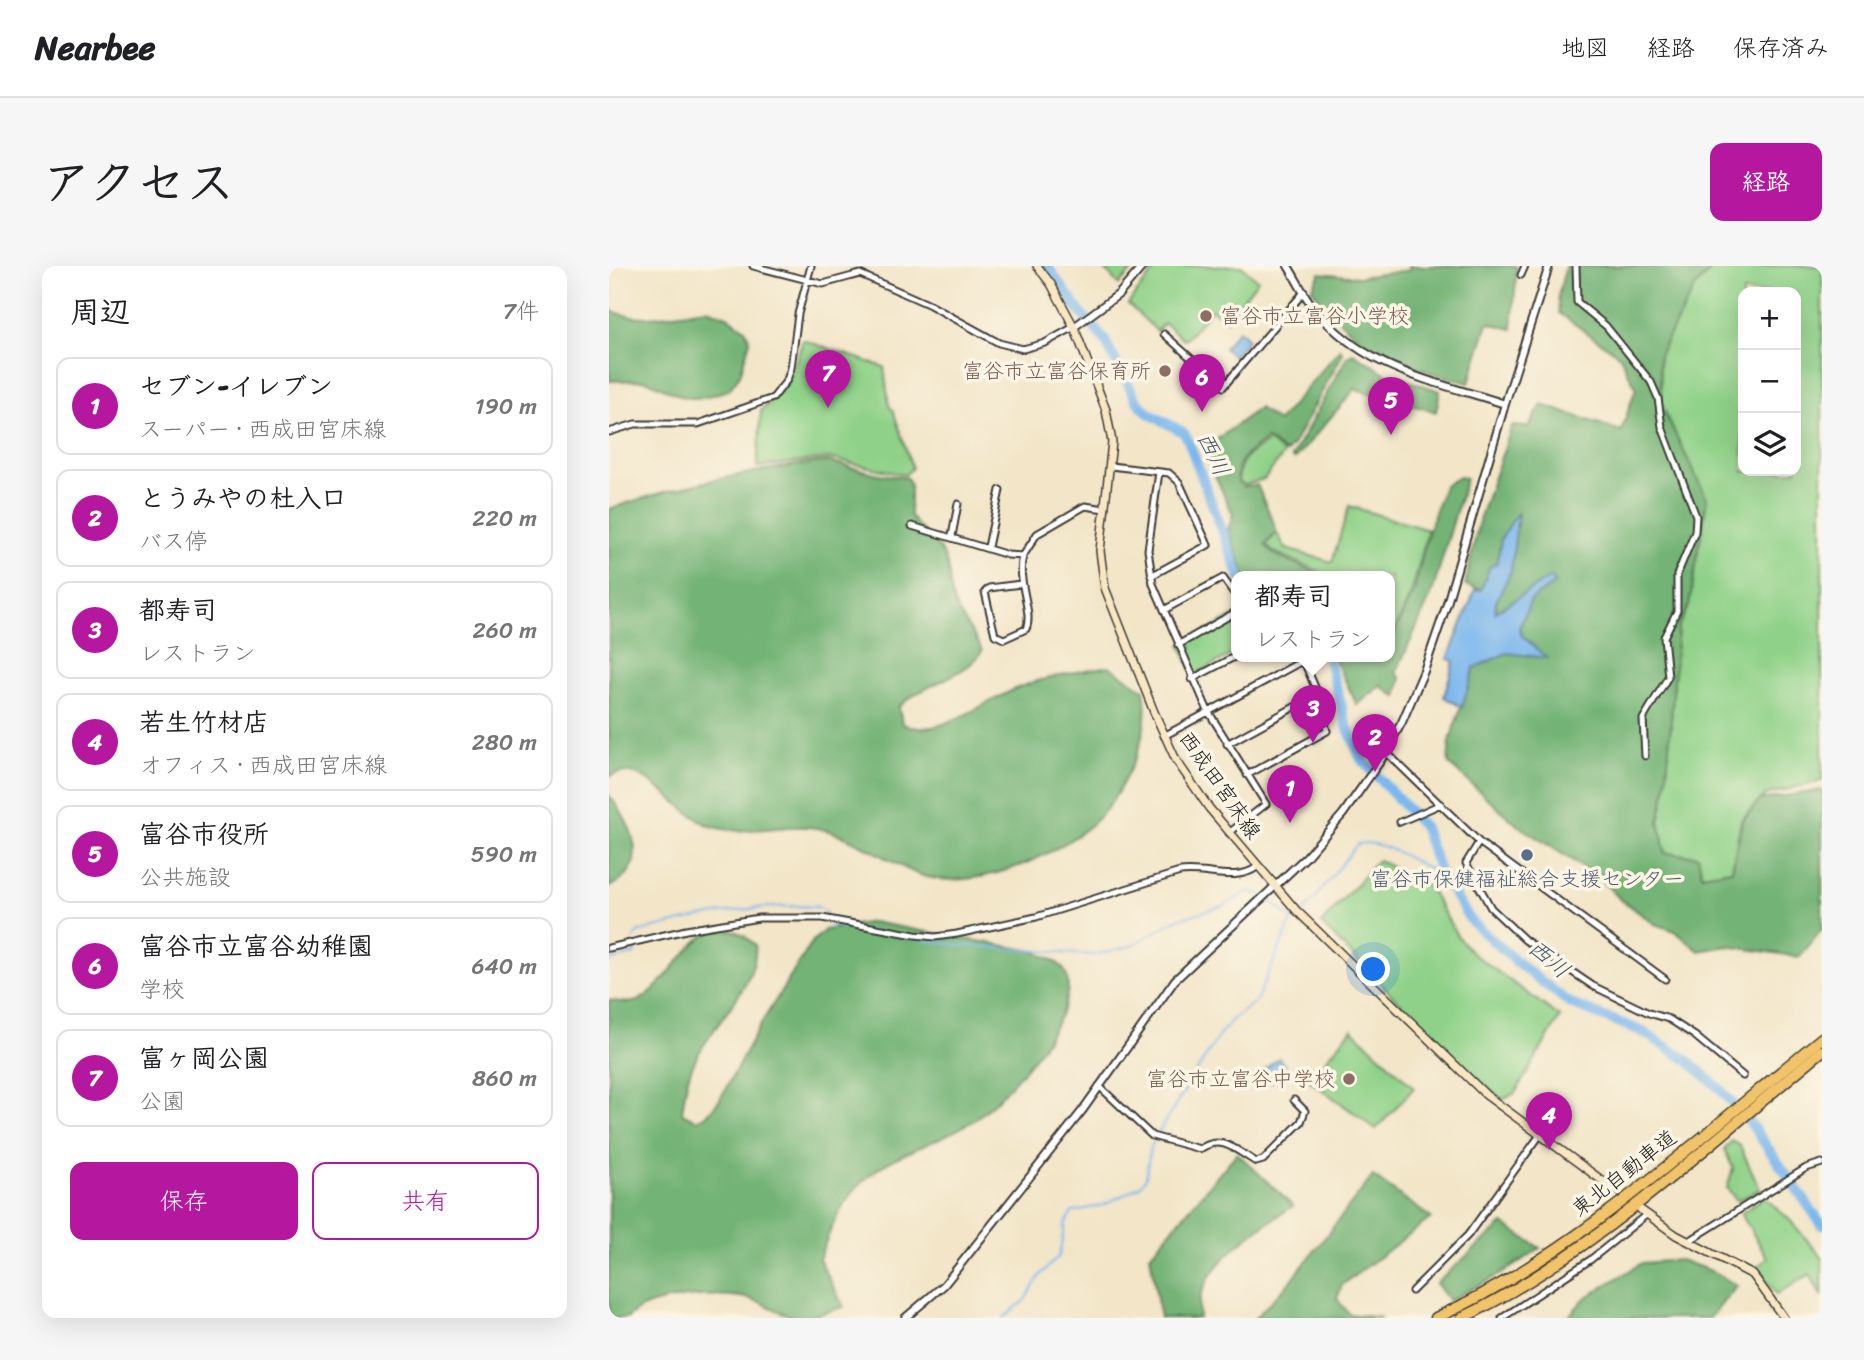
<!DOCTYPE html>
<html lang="ja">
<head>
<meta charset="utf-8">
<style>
	:root { --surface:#fff; --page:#f6f6f6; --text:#202124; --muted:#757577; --line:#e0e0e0; --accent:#b5179e }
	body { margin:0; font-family:Sriracha,"Klee One",sans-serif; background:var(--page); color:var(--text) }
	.controls { position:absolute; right:21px; top:21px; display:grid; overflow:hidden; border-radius:14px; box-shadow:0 7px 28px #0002 }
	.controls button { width:63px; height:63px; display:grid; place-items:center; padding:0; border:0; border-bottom:2px solid var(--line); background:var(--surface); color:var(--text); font:35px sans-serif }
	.you { position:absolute; left:765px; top:704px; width:24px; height:24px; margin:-18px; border:5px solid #fff; border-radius:50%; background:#1a73e8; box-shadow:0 0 0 10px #1a73e833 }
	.badge { display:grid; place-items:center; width:46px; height:46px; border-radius:50%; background:var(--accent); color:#fff; font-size:23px; font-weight:700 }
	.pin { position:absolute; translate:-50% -58px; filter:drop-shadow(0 2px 4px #0008) }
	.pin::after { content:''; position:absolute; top:37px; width:24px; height:21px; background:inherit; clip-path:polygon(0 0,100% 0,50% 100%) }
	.popup { position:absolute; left:622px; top:305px; width:164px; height:91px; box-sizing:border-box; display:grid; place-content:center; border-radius:14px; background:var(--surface); filter:drop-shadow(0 2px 5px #0005); font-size:23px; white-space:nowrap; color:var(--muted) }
	.popup b { font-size:26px; color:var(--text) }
	.popup::after { content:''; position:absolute; left:50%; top:100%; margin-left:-14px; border:14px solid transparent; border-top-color:var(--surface) }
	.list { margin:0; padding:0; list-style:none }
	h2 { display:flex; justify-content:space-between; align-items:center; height:91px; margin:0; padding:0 28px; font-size:30px }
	h2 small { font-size:23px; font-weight:400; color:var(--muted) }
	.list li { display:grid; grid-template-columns:46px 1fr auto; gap:21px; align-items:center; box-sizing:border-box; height:98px; margin:0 14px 14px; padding:0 14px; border:2px solid var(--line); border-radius:14px }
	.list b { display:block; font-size:26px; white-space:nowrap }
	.list p { margin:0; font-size:23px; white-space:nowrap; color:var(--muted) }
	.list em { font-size:23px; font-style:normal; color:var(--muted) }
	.actions { display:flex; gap:14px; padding:21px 28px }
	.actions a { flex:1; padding:16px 0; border:2px solid var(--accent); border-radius:14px; text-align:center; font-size:24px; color:var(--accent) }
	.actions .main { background:var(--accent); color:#fff }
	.icon { flex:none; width:38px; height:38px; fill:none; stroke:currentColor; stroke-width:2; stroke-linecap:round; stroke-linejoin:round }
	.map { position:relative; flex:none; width:1213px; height:1052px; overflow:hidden; border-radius:14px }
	header { display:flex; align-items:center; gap:42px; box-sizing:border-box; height:98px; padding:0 35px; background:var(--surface); border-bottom:2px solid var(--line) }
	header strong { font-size:33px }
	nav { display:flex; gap:38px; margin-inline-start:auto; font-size:24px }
	.intro { display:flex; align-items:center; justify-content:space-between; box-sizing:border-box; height:168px; padding:0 42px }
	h1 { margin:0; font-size:49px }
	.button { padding:18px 32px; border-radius:14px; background:var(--accent); color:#fff; font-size:24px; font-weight:700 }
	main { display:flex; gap:42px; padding:0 42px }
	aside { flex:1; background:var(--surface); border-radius:14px; box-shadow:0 7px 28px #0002 }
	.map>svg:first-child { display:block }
	.green { fill:#8fd188; stroke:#567652; stroke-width:2; fill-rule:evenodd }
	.forest { fill:#73b374; stroke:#486848; stroke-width:2 }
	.water { fill:#7bb7ed; stroke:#4c6a84; stroke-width:2 }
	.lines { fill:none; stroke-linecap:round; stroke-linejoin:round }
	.stream { stroke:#7bb7ed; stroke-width:2 }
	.river { stroke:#7bb7ed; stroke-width:10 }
	.minor-casing { stroke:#3c3a36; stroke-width:9 }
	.tertiary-casing { stroke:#3c3a36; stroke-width:10 }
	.secondary-casing { stroke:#3c3a36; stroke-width:10 }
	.motorway-casing { stroke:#3c3a36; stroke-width:13 }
	.minor { stroke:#fff; stroke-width:5 }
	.tertiary { stroke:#fff; stroke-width:6 }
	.secondary { stroke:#f9e7c3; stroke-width:7 }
	.motorway { stroke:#f1c36a; stroke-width:10 }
	.education-dot { fill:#8d6e63; stroke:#fcf5e5; stroke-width:2.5 }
	.service-dot { fill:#5c6f8a; stroke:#fcf5e5; stroke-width:2.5 }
	.labels { text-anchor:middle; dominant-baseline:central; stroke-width:7; stroke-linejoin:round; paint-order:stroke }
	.education-label { font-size:21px; fill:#785e54; stroke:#fcf5e5; text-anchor:end }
	.street-label { font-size:21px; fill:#1c1c1c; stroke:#fcf5e5 }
	.service-label { font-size:21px; fill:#4e5e75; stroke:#fcf5e5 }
	.water-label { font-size:23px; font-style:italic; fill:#425a70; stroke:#fcf5e5 }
</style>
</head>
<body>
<header>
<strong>Nearbee</strong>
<nav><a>地図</a><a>経路</a><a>保存済み</a></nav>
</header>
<div class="intro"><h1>アクセス</h1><a class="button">経路</a></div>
<main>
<aside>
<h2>周辺<small>7件</small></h2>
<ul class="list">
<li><span class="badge">1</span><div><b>セブン-イレブン</b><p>スーパー · 西成田宮床線</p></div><em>190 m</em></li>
<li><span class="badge">2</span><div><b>とうみやの杜入口</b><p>バス停</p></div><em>220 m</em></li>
<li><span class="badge">3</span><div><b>都寿司</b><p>レストラン</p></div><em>260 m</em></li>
<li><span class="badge">4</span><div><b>若生竹材店</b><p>オフィス · 西成田宮床線</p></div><em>280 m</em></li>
<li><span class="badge">5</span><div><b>富谷市役所</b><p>公共施設</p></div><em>590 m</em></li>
<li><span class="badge">6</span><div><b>富谷市立富谷幼稚園</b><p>学校</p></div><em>640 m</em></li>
<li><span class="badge">7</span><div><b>富ヶ岡公園</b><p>公園</p></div><em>860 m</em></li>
</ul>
<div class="actions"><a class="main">保存</a><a>共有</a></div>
</aside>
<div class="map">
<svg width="1213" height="1052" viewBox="0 0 1213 1052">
	<rect width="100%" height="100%" fill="#fcf5e5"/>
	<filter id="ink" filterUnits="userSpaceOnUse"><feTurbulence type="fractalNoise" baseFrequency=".0143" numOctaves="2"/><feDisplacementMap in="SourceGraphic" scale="14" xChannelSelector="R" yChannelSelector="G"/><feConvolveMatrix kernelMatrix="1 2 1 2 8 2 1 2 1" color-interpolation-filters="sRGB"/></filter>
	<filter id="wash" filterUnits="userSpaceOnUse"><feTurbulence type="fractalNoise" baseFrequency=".00686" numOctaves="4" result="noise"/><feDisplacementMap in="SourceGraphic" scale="28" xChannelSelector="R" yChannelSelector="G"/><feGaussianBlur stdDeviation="1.57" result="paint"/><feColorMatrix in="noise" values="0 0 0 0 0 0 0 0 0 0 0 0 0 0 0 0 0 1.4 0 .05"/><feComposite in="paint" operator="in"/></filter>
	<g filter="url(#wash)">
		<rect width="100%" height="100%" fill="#f2e5c8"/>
		<path class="green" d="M493,0H527L510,19Z
			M549,0H632L649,14L617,54L603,43L576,74L555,57L548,65L519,38Z
			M1105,0H1213V515L1156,529L1132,554L1123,604L1093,609L1089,590L1056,587L1050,555L1057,521L1069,360L1080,339L1098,233L1053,141L1050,89L1086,21ZM1134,26H1187V205H1134Z
			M194,74L275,101L280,140L284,144L303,202L296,209L220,192L148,201L152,145L180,116Z
			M660,175L675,188L655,213L636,219L630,215C628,193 643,186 660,175Z
			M740,240L819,264L803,325L781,374V311H723L663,285L657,278L668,267L677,283L723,296Z
			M627,349V386L587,408L583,407L572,379Z
			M769,594L820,621L849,671L863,687L951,751L906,827L893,834L852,798L712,658Z
			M743,763L805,822L767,863L700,814Z
			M1123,875L1131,880L1151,923L1128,935L1118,922L1124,902L1115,883Z
			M1155,931L1179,952L1213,991V1031L1201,1008L1167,1029L1154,1009L1145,1003L1159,992L1132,948Z"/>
		<path class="forest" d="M800,0H908L903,63L879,57L860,117C788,97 749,85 703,23L711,7L750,11L801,4Z
			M957,0H1105L1086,21L1050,89L1053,141L1098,233L1080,339L1069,361L1057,522L1050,555L1056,587L1089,590L1093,609L1123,604L1133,556L1151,534L1213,524V663L1191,691L1118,680L1090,685L1066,665L1046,658L1011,633L989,611L908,559L839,497L841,474L865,402L898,387L936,391L913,370L910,362L922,334L946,317L943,312L886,346L887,336L902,305L909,248L892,273L888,297L881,301L872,324L856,319L871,251L903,160L919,161L933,139L1012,165L1027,122L1011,90L950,47L949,30Z
			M98,43L118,50L136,63L141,74L131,109L120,124L89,133L71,130L37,114L0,115V44C32,58 64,47 98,43Z
			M731,83L734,87L684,179L677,187L658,173C640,186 626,192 629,216L635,221L648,219L667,262V267L656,279L663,287L716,311H637L619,264L624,248L594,184L650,142L669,156Z
			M744,87L778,108L831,125L827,146L746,123L686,193L683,191L738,91Z
			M219,195L269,208L298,212L301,219V250C310,263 325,273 333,286C343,302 338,318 344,334C351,353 366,367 373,385C360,410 312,418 290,441L293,457C324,477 381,432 411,421C440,410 470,405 500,400L535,424C542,466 525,499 504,534C474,582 367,629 311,609C280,597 252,575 220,565C181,552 138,574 99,559C72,549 31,489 0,511V243C72,218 144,204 219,195Z
			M850,211L857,212L823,327L787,407L792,412L788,431L772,420L748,439L725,391H781V377L805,325L819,267L835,220Z
			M0,529C22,557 45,601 0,621Z
			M263,656L424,685C433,690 450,695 455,704C478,743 392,836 362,856C334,874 284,889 262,908C234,931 223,959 210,993L235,1041C222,1044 201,1052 188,1051C170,1049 155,1035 138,1032C110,1026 38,1030 19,1052H0V734C11,736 22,739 32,733C69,712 95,628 146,679C151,719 98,763 84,799C77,813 75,831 73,847L87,854L98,849L110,835L153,756L204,675L216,664Z
			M628,887L684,940C648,964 584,1002 590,1052H551L541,989Z
			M764,910L822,952L733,1019L728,1033L740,1048L773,1052H646L681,1016Z
			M894,958L931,982L894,1007L840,1035L827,1017Z
			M1071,994L1105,1006L1128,1020L1101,1052H958L976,1032L1033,997Z"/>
		<path class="water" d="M629,64L639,73L625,90L615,82Z
			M909,246L902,305L887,336L886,346L942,311L946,317L922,334L910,362L913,370L938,392L898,387L865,402L853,441L835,431L845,395L839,393L866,324H872L881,300L888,297L892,273Z
			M670,792L679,804L661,817L652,806Z"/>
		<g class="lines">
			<path class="stream" d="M658,632L683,653
				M695,646L748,578C776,572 806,599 832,608
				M218,657L224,660L348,679L485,689L522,680L569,653L614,640L640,625L653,629
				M25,672L28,667C87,650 147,637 209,641L216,645L217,651
				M0,695L25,688L28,681
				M394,1052L415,1035L432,1008L450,990L456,958L463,946L495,939L531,920L537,911L541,882L554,859L609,771L624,753L647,735L683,654L690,649"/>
			<path class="river" d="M438,0L471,46L495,73L528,135L539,147L574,166L578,172L631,311
				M719,391L738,460L752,493L814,560L832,608L862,655L911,699L962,738L1032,765L1078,794L1110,822L1142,858L1213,959"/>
		</g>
	</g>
	<g filter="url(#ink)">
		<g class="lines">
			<defs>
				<path id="minor" d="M144,0L214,18L251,8L321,39L390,77L414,83L436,77L465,61
					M967,0L968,36L997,60L1042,116L1049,132L1053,161L1087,250L1086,266L1068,309V345L1055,371L1059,411L1034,453L1036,490
					M912,9L916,0
					M555,68L614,121L695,26
					M0,166L26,158H89L164,132L178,114L182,102L189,48L202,0
					M502,200L560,207L570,216L599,279L542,310
					M550,206L539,284L544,318L599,445L657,538L620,567
					M303,260L399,289L414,290L428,268L476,240L496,243
					M343,270L349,238
					M379,281L391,224
					M412,318L380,322L376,326L386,369L395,373L417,363C425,347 407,316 414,290
					M555,344L614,312L627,330
					M569,379L627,346
					M583,413L627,390
					M555,470L695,394
					M618,478L709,428
					M777,486L870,576L1056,713
					M638,509L718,465L709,428L693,391
					M791,556L832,538
					M870,576L857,597L882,642L916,674L984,720L1040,747L1060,753L1086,770L1134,810
					M0,682L77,664L150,652H213L306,669L326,671L348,668L427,651L571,606C596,602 627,617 648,601
					M490,820L543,870L591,883C612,868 627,884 647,896L654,894L692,856L696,845L685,834
					M1080,975L1197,902L1213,897
					M803,1025L859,969L931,869
					M893,1052L981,994L1037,949"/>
				<path id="tertiary" d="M465,61L510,28L534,0
					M896,138L940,0
					M296,1052L335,1019L473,845L566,714L697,591L734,548L772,494L793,456L815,405L837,341L896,138C823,114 756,105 705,42C695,30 688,14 679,0"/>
				<path id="secondary" d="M428,0L442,18L465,61L497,144L503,176L491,285L496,322L545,446L567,494L600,542L687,644L877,829L1006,924
					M1032,944L1067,969L1144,1009L1175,1052"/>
				<path id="motorway" d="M827,1052C970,986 1092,870 1213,772
					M853,1052C980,991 1103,875 1213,785"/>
			</defs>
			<use href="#minor" class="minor-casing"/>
			<use href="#tertiary" class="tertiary-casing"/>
			<use href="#secondary" class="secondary-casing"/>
			<use href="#motorway" class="motorway-casing"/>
			<use href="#minor" class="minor"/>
			<use href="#tertiary" class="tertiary"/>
			<use href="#secondary" class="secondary"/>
			<use href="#motorway" class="motorway"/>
		</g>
	</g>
	<g class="education-dot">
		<circle cx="597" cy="50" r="7"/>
		<circle cx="556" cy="105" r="7"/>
		<circle cx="740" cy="813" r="7"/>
	</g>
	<circle class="service-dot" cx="918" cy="589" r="7"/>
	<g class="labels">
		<g class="education-label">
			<text x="611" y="50" text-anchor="start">富谷市立富谷小学校</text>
			<text x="542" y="105">富谷市立富谷保育所</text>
			<text x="726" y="813">富谷市立富谷中学校</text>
		</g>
		<g class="street-label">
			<text transform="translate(611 519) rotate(55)">西成田宮床線</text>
			<text transform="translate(1015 907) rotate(-38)">東北自動車道</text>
		</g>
		<g class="service-label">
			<text x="918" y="613">富谷市保健福祉総合支援センター</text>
		</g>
		<g class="water-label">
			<text transform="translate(604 188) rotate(64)">西川</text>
			<text transform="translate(940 693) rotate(40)">西川</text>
		</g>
	</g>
</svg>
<div class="controls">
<button>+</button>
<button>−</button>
<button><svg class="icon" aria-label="layers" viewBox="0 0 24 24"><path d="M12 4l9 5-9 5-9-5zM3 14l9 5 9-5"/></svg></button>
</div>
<div class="you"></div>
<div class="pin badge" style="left:681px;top:557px">1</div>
<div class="pin badge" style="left:766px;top:506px">2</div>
<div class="pin badge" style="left:704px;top:477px">3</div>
<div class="popup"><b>都寿司</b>レストラン</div>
<div class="pin badge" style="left:940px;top:884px">4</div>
<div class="pin badge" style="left:782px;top:169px">5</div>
<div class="pin badge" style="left:593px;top:146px">6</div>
<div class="pin badge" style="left:219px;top:142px">7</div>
</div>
</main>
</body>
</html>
